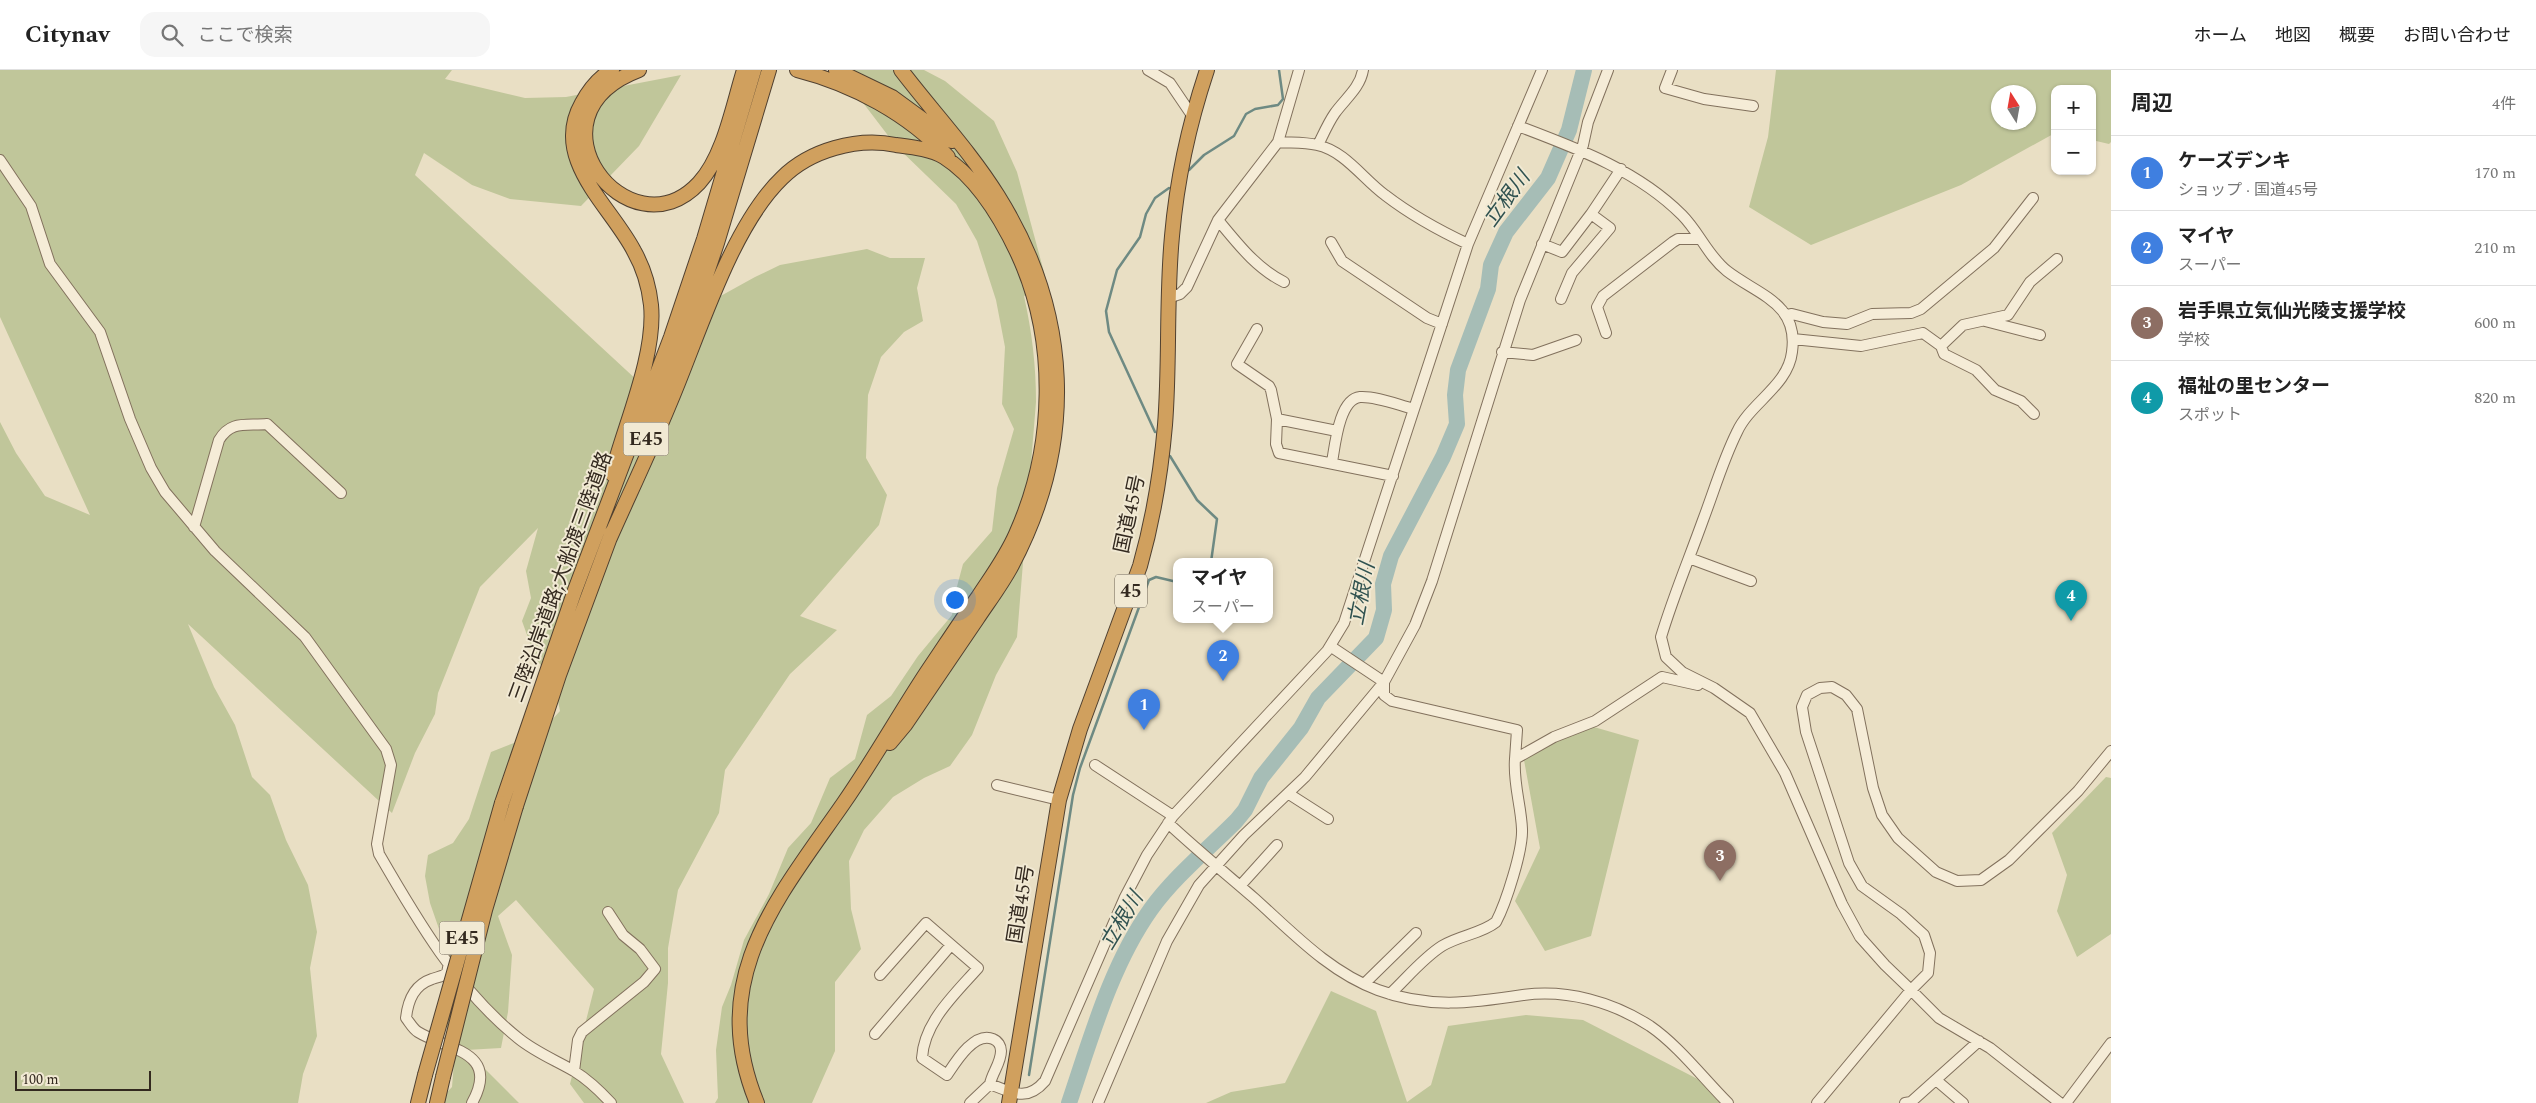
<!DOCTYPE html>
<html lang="ja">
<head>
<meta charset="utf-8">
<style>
	:root { --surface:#fff; --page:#f6f6f6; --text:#222; --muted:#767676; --line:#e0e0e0; --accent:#d93025 }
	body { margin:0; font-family:Spectral,"Noto Sans JP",serif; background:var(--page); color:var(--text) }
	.controls { position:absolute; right:15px; top:15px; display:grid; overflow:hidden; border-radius:10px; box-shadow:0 1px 4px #0004 }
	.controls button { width:45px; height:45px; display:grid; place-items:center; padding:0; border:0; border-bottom:1px solid var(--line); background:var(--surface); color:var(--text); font:25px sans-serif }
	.compass { position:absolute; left:1991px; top:15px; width:45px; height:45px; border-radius:50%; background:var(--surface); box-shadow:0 1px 4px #0004; rotate:349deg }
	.scale { position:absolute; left:15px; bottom:12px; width:136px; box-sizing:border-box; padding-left:5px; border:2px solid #33291f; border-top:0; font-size:14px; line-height:18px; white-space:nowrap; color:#33291f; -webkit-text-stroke:4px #f1e9d3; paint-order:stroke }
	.you { position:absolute; left:954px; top:529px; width:18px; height:18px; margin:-12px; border:4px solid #fff; border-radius:50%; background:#1a73e8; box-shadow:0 0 0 8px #1a73e833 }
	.badge { display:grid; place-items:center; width:32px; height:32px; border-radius:50%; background:var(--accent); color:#fff; font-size:16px; font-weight:700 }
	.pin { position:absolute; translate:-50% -41px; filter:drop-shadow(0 1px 2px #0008) }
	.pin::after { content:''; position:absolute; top:26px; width:18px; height:15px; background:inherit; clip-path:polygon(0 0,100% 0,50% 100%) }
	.popup { position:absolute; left:1173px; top:488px; width:100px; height:65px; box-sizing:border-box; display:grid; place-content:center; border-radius:10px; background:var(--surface); filter:drop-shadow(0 1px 4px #0005); font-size:16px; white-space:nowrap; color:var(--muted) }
	.popup b { font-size:19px; color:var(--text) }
	.popup::after { content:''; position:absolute; left:50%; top:100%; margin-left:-10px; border:10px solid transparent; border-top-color:var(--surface) }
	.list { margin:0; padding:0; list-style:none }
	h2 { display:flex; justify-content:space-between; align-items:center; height:65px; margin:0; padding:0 20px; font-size:21px }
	h2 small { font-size:16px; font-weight:400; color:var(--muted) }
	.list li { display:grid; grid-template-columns:32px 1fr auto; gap:15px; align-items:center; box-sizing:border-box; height:75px; padding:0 20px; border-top:1px solid var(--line) }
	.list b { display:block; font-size:19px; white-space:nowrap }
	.list p { margin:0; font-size:16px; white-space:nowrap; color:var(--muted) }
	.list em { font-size:16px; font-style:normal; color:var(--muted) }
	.icon { flex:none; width:28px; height:28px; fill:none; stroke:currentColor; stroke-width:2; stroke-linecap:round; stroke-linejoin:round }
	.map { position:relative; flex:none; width:2111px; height:1033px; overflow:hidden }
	header { display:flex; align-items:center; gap:30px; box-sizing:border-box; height:70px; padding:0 25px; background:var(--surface); border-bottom:1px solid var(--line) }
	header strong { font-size:24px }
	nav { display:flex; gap:28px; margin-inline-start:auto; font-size:18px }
	.search { width:350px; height:45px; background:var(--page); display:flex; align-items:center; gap:12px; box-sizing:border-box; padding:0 18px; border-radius:15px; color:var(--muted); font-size:19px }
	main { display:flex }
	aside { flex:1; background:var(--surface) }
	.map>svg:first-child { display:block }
	.green { fill:#c0c69a; fill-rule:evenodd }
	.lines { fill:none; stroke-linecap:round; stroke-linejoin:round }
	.stream { stroke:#6e8a83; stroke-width:2.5 }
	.river { stroke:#a6bdb6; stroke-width:16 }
	.minor-casing { stroke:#82715d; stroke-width:12 }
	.highway-casing { stroke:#504030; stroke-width:16 }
	.minor { stroke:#f5ecd7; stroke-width:10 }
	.highway { stroke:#d0a05e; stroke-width:14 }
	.highway-bridge-casing { stroke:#504030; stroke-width:16; stroke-linecap:butt }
	.highway-bridge { stroke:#d0a05e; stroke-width:14 }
	.labels { text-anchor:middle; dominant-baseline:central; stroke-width:4; stroke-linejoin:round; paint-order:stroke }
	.shield { fill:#f1e9d3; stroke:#6c6355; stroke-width:1 }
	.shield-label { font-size:19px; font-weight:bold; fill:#33291f }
	.street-label { font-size:20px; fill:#33291f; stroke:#f1e9d3 }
	.water-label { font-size:21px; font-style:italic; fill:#305250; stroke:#f1e9d3 }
</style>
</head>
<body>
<header>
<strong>Citynav</strong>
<div class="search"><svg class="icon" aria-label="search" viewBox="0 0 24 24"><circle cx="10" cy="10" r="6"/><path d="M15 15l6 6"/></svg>ここで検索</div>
<nav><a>ホーム</a><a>地図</a><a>概要</a><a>お問い合わせ</a></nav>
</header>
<main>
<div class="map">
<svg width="2111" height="1033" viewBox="0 0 2111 1033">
	<rect width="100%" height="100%" fill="#e9dfc4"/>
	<path class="green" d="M0,0H452L445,9L525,28L566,27L681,5L639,76L581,136L510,129L472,115L424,83L415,105L652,324L717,228L755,207L780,195L867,179L890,188H925L917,218L923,251L904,262L881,287L868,325L866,388L887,425L879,455L800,546L837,560L790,604L725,700L719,743L678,820L668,878V913L661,984L684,1033H584L570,1014L594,919L516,830L498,846L512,885L508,942L501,978L466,980L519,1033H437L452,1017L454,992L444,942L452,912L446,879L430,833L425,806L428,785L453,773L469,749L491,682L524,669L537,666L560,641L556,621L547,601L536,590L522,551L531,528L526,501L538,458L480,517L438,623L435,644L415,683L392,743L188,554L214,617L235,655L252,707L270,725L286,770L308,815L317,862L310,898L317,966L303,1004L298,1033H0V352L16,383L45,426L90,445L0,247Z
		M838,0H924L945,11L994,51L1017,102L1048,217L1024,226C1032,262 1036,296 1036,332L1017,567L996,605L972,665L950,696L924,708L893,727L864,760L849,791L851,839L861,879L835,912V981L812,1033H715L718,1028L716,980L722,937L731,915L744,870L769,824L788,778L811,753L830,708L855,689L867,645L891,626L918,586L952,545L955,524L963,494L992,461L997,418L1014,359L1002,334L1005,277L996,230L977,171L956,134L896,76Z
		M1776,0H2111V72L2109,74L2092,70V19H2055V63L1961,115L1811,175L1749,137L1768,67ZM2028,22V52H1998V22Z
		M1580,653L1639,670L1591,866L1545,881L1515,831L1540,778L1524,690Z
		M2106,707L2111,708V864L2077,887L2057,841L2067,805L2052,763Z
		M1331,921L1376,941L1407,1032L1431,1015L1448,956L1526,945L1583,950L1717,1019L1734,1033H1206L1231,1022L1285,1013Z"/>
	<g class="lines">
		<path class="stream" d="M1189,100L1204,85L1234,66L1246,44L1255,39L1278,35L1283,29L1279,0
			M1155,362L1109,262L1106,241L1117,200L1140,167L1146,144L1155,128L1169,118
			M1170,386L1197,430L1217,449L1211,492
			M1029,1005L1073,725L1080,698L1149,510L1156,507L1177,512"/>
		<path class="river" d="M1069,1033C1091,968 1111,895 1151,839C1174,807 1208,779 1236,751L1245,740L1261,708L1301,658L1318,628L1376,568L1384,540L1383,514L1391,486L1443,387L1457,354L1455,325L1458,300L1488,219L1491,195L1506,162L1548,108L1569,60L1584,0"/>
		<defs>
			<path id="minor" d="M1148,0L1170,13L1193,47
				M1672,0L1665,18L1704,29L1753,36
				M1518,56C1576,78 1637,100 1682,145C1699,162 1708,186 1727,201C1758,225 1799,233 1792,282C1788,316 1750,333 1737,362C1723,390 1714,421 1703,450C1689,489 1673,527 1661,567L1666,587L1682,602L1714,618L1750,643L1785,703L1842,834L1860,867L1885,895L1911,920L1817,1033
				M1278,72C1291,73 1304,72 1317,75C1345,81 1363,109 1385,125C1411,145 1438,160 1468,174
				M1318,75C1323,65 1328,53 1335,43C1345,29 1360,18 1363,0
				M0,90L31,136L50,194L100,262L130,349L151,398L165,422L215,481L305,567L386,679L391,695L377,774L379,784C417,850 458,920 518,968C535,982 555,990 574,1001C587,1009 600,1021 611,1033
				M1218,150C1238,174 1256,198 1284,212
				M1331,172L1342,191L1427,248L1442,254
				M1542,174L1562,182L1591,144
				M1168,228L1180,224L1187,217L1218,150L1278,72L1299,0
				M1561,229L1572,203L1610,158L1591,144L1621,99
				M1787,245L1792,244L1823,252L1847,254L1872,244L1911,243L1921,239L1994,178L2033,128
				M1985,251L2040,265
				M1257,259L1237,294L1269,316L1271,320L1277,349L1276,374L1279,383L1393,406
				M1606,263L1597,237L1603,226L1673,172L1678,169H1700
				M1793,269L1861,276L1923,263L1941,276L1963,255L2008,245L2030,212L2057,189
				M1941,276L1944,284L1976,300L1995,320L2021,331L2034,344
				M1502,282L1533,285L1576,270
				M1277,349L1337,361
				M1332,392C1335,376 1339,329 1360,327C1376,326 1398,335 1414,339
				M194,457L219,370C231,350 246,356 267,354L341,423
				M1689,488L1751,511
				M1330,576L1384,612
				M1384,612V625L1392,631L1517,660L1515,689L1554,667L1595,651L1662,607L1698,615
				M1095,695L1173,746
				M997,715L1059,730
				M1289,724L1328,749
				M1168,753C1196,779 1225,803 1254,828C1292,862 1329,902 1378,920C1429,939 1471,933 1523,925C1567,919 1613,932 1650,956C1679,976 1703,1008 1728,1033
				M1240,816L1277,775
				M449,893L447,903C442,907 437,907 432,909C414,915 408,930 406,948C410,953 413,959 418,962C447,980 501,981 472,1033
				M880,905L926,853L978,898C955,924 924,952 922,988L947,1005C955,993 974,961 993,969C998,971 1001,976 1001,981C1001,993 992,1003 990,1014
				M1364,914L1416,863
				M1390,924C1407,908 1423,888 1442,876C1460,865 1481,864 1496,852C1506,833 1523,780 1522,759C1521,735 1513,713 1515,689
				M875,964L951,875
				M574,1001L578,970L582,962L644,912L655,899L640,879L623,865L608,842
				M1936,1010L1963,1033
				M970,1033L990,1014C1013,1023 1027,1032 1045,1011L1125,827L1147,785L1173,746L1327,581L1344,553L1468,174L1542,0
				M1098,1033L1167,871L1199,815L1244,765L1305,707L1384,612L1415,555L1432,511L1520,230L1583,75L1588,52L1608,0
				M1905,1033L1911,1032L1979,971
				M2060,1033L1990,978L1939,948L1911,920L1928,903L1930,883L1924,865L1901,844L1862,816L1849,793L1806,662L1802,637L1807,625L1820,618L1832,617L1846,625L1857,639L1873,718L1882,745L1898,768L1936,802L1957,811L1981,810L2009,790L2078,721L2111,681
				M2066,1033L2111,973"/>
			<path id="highway" d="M612,0C598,8 589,20 582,33C550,89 611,136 634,181C643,197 649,216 651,235C656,285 625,354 612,404
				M639,0C518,46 629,188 699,113C724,86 733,35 744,0
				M797,0C852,14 909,44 948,87
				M836,0L892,27L952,71
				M651,355L684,271L717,173L769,0
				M609,470C629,425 650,381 669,335C698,268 730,158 782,108C810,80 857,67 896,75C911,77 931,79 944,87C977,108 1002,150 1018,184C1058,271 1055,377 1016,464C1006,487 991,507 978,527C960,552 944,577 927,602C898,646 873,691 843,734C777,829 706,909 757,1033
				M890,673L905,655C929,620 953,584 977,549C989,531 1002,514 1012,495C1077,372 1071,243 998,126C970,81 933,42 901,0
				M502,733L575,520L671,267L704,169L754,0
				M516,736L559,605L612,462
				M418,1033L425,1005
				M437,1033L443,1007
				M1009,1033L1059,730L1080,659L1140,496C1153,450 1161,402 1165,355C1170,292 1166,229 1172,166C1177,109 1189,54 1207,0"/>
		</defs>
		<use href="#minor" class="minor-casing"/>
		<use href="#highway" class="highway-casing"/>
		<use href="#minor" class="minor"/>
		<use href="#highway" class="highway"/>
		<defs>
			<path id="highway-bridge" d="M425,1005L502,733
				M443,1007L485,840L516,736"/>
		</defs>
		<use href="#highway-bridge" class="highway-bridge-casing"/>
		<use href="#highway-bridge" class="highway-bridge"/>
	</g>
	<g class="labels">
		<g class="shield">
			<rect x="623.5" y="352.5" width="45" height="33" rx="4"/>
			<rect x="1115" y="504.5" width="32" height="33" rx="4"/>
			<rect x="439.5" y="851.5" width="45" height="33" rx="4"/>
		</g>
		<g class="shield-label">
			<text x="646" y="369">E45</text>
			<text x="1131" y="521">45</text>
			<text x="462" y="868">E45</text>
		</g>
		<g class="street-label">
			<text transform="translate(1130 444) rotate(-78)">国道45号</text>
			<text transform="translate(561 507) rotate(-70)">三陸沿岸道路;大船渡三陸道路</text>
			<text transform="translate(1021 834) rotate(-81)">国道45号</text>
		</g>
		<g class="water-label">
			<text transform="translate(1507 129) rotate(-54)">立根川</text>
			<text transform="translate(1362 524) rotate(-79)">立根川</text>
			<text transform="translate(1122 851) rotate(-59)">立根川</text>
		</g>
	</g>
</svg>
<div class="controls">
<button>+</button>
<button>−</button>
</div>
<svg class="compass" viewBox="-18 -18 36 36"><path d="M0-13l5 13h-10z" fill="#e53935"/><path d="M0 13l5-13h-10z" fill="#767676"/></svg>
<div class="scale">100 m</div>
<div class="you"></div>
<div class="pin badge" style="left:1144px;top:660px;background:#3f7fe0">1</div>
<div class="pin badge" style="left:1223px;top:611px;background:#3f7fe0">2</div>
<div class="popup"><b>マイヤ</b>スーパー</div>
<div class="pin badge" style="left:1720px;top:811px;background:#8d6e63">3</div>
<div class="pin badge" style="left:2071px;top:551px;background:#0f9aa8">4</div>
</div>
<aside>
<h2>周辺<small>4件</small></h2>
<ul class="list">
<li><span class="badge" style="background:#3f7fe0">1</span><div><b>ケーズデンキ</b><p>ショップ · 国道45号</p></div><em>170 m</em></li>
<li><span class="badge" style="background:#3f7fe0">2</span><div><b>マイヤ</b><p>スーパー</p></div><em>210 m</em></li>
<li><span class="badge" style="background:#8d6e63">3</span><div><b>岩手県立気仙光陵支援学校</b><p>学校</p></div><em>600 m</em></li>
<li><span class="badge" style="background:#0f9aa8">4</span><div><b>福祉の里センター</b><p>スポット</p></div><em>820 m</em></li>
</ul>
</aside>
</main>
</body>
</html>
